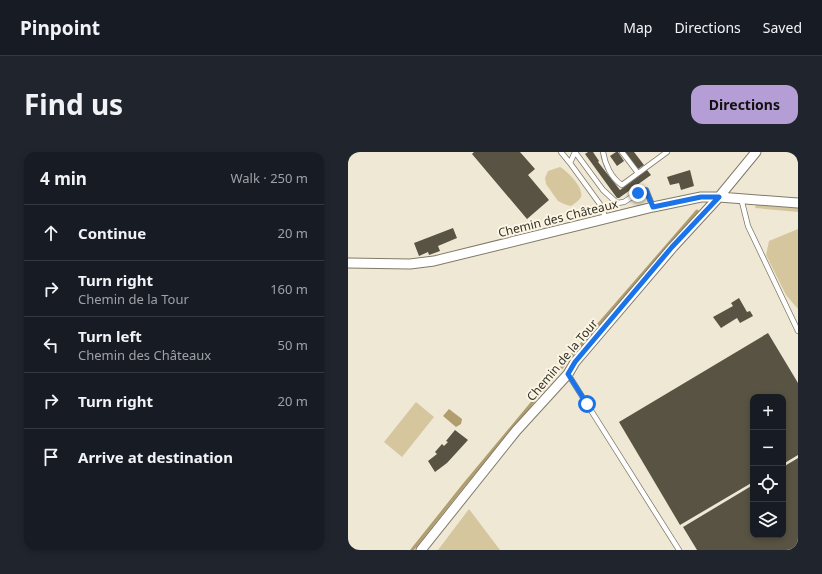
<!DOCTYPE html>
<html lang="en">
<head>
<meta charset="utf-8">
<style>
	:root { --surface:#171b24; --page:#20242c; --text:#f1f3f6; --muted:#9ea1a6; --line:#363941; --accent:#b49ed5 }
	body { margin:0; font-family:"Noto Sans",sans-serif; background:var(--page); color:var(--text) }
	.controls { position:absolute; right:12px; bottom:12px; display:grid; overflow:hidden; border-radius:8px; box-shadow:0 2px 6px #0003 }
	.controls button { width:36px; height:36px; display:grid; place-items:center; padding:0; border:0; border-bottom:1px solid var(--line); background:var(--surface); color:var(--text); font:20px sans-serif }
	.stop { position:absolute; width:12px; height:12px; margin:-9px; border:3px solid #1a73e8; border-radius:50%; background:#fff }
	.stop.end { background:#1a73e8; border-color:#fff; box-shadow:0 1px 4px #0008 }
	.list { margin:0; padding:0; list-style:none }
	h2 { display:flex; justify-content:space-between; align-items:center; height:52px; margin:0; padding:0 16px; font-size:17px }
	h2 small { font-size:13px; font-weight:400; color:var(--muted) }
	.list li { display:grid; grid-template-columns:26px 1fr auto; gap:12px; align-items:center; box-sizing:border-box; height:56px; padding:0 16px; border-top:1px solid var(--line) }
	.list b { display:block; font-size:15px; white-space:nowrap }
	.list p { margin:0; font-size:13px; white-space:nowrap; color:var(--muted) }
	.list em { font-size:13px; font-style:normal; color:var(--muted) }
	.icon { flex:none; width:22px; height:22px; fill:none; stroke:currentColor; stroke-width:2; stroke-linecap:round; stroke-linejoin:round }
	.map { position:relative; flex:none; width:450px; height:398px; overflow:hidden; border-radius:12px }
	header { display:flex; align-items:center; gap:24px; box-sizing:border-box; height:56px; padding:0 20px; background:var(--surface); border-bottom:1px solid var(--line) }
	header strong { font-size:19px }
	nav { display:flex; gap:22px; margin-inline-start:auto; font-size:14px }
	.intro { display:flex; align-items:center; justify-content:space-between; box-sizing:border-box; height:96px; padding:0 24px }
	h1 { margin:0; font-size:28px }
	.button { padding:10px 18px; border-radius:12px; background:var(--accent); color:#111; font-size:14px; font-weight:700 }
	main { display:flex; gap:24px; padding:0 24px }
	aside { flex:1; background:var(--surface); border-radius:12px; box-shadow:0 2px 6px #0003 }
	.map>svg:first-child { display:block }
	.green { fill:#d5c69e }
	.water { fill:#b09e6f }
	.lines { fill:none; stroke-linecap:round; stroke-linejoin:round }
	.stream { stroke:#b09e6f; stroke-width:3 }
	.building { fill:#595343 }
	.lane-casing { stroke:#807a69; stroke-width:6 }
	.street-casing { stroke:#807a69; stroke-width:11 }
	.lane { stroke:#fff; stroke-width:4.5 }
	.street { stroke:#fff; stroke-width:9 }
	.route { stroke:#1a73e8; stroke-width:5 }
	.labels { text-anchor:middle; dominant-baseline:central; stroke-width:4; stroke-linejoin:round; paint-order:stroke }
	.street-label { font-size:12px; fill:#323029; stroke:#fcf5e3 }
</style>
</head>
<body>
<header>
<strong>Pinpoint</strong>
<nav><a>Map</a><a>Directions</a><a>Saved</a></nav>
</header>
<div class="intro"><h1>Find us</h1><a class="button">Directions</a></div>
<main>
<aside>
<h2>4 min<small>Walk · 250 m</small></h2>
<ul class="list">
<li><svg class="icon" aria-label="ahead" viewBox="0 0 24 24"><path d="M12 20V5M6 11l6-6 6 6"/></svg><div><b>Continue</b></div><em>20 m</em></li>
<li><svg class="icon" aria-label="right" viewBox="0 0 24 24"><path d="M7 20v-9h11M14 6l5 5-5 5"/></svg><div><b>Turn right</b><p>Chemin de la Tour</p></div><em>160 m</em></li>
<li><svg class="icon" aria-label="left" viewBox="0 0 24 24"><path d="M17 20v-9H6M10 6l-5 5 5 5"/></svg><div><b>Turn left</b><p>Chemin des Châteaux</p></div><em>50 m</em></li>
<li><svg class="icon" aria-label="right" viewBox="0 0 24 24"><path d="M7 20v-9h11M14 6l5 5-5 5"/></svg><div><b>Turn right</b></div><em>20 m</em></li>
<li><svg class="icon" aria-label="arrive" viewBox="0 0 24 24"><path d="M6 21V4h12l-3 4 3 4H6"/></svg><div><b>Arrive at destination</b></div></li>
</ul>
</aside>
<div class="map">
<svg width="450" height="398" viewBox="0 0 450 398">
	<rect width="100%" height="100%" fill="#efe8d5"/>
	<path class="green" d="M212,15C219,19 236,35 233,45C231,49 226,52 223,54L216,52L210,49L198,32L197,26L200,19Z
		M408,53L450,56V60L407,56Z
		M450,77V157L438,143L418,103L421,89Z
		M68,250L86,265L54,305L36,290Z
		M121,357L152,398H90Z"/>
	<path class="water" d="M101,257L114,267L113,272L108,275L95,264Z"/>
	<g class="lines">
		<path class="stream" d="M64,398L115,334L218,210L349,59"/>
	</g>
	<path class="building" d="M126,0H172L187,17L180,23L201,48L179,67L124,2Z
		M240,0H245L251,9L250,10L272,38L299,18L303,23L271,46H269L237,2Z
		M268,0H270L276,9L269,14L262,4Z
		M277,0H286L296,13L290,17Z
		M342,18L346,34L333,38L331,31L322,33L319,25Z
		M105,76L109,86L90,94L92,99L81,103L80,100L71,104L66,91Z
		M391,146L399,160L402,159L405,164L392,171L389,166L373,176L365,165L385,154L383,151Z
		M420,181L450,231V303L435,312V245H405V330L332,373L271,270Z
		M107,278L120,288L99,311L87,320L80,309L89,302L87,300L94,292L96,294L100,290L98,289Z
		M450,306V398H349L335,375L405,333V383H435V315Z"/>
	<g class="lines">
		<defs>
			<path id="lane" d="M213,0L222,11
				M227,0L255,38L269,51L276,50L290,41L298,38L305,55
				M227,0L222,11L254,55L257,66
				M255,0C257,12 263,26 274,33L319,0
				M274,0L290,21
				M393,46L400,74L450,179
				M220,222L331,398"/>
			<path id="street" d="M0,111L62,112L86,109L305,55L353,45H371L450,51
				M73,398L168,279L220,222L227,210L325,95L371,45L408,0"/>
		</defs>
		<use href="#lane" class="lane-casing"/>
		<use href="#street" class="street-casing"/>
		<use href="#lane" class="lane"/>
		<use href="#street" class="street"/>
	</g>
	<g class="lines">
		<path class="route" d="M239,252L220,222L227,210L324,95L371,45H353L305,55L298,38L290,41"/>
	</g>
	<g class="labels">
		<g class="street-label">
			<text transform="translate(210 66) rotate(-14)">Chemin des Châteaux</text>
			<text transform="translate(214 208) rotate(-50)">Chemin de la Tour</text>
		</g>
	</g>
</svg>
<div class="controls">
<button>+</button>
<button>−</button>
<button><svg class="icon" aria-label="locate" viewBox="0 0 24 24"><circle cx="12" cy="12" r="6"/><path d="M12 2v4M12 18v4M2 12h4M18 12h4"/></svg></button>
<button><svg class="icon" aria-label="layers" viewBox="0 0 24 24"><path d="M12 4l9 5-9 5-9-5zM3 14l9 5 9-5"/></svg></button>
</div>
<div class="stop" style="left:239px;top:252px"></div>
<div class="stop end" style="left:290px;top:41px"></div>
</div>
</main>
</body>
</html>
